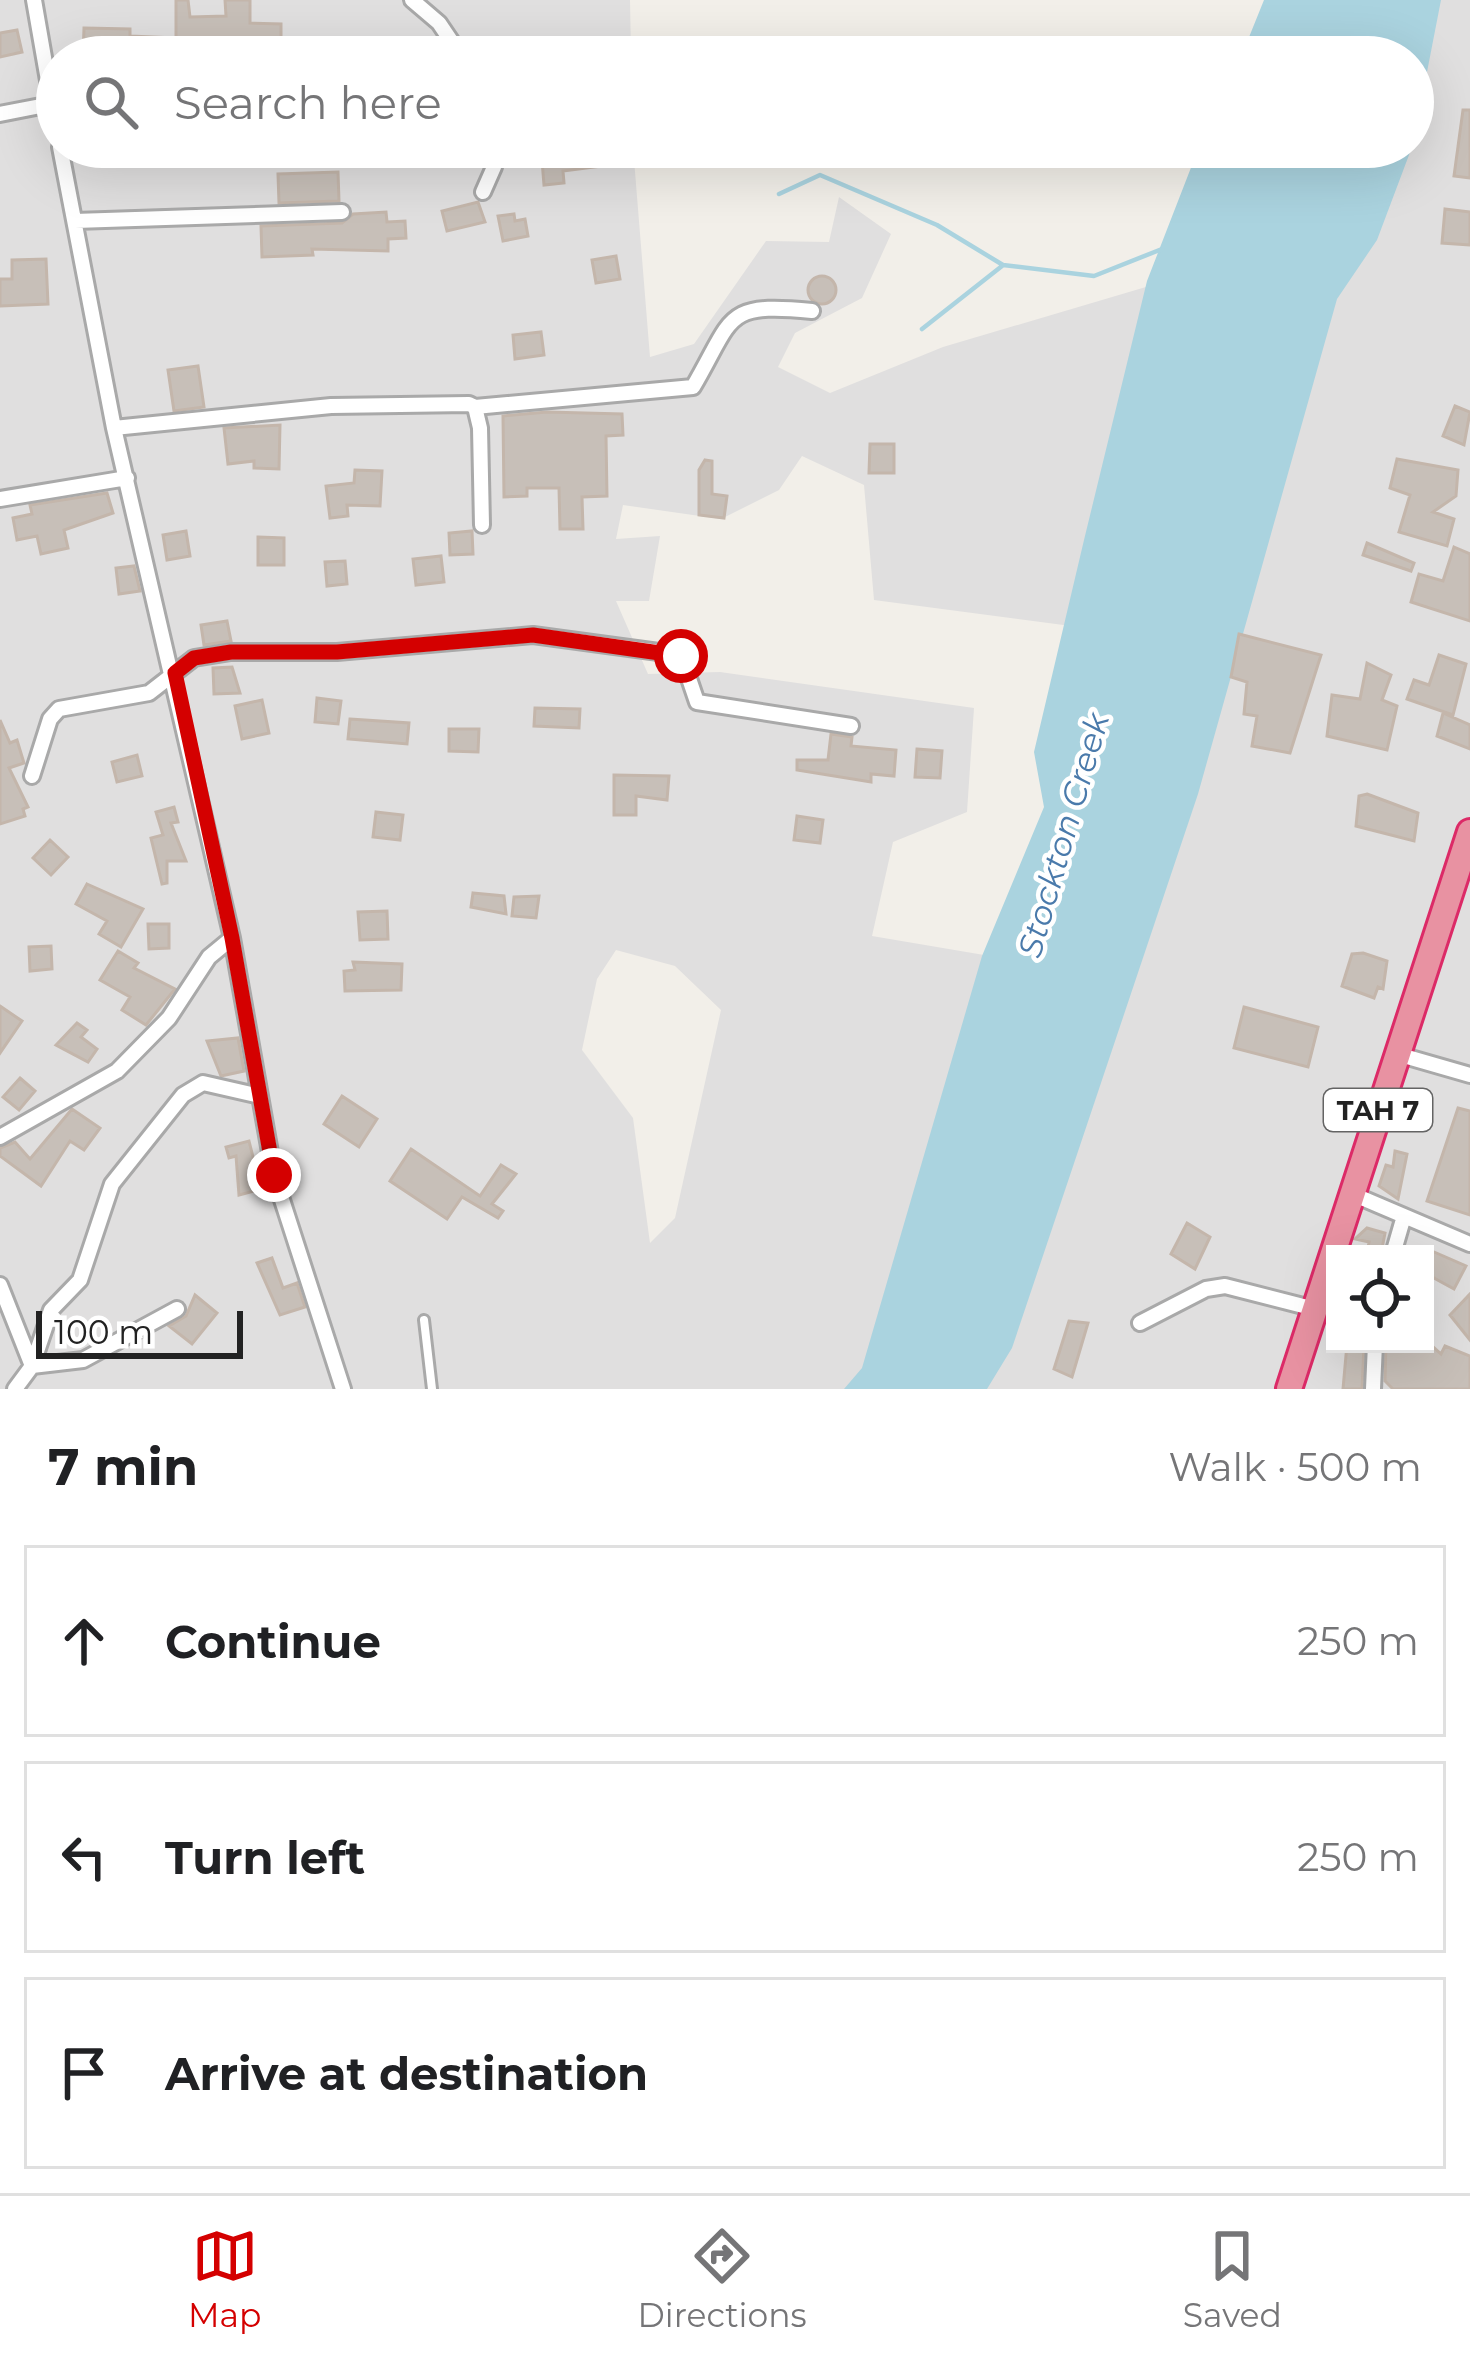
<!DOCTYPE html>
<html lang="en">
<head>
<meta charset="utf-8">
<style>
	:root { --surface:#fff; --page:#f2f2f2; --text:#202124; --muted:#757577; --line:#e0e0e0; --accent:#d40000 }
	body { margin:0; font-family:Montserrat,sans-serif; background:var(--page); color:var(--text) }
	.controls { position:absolute; right:36px; bottom:36px; display:grid; overflow:hidden; border-radius:0px; box-shadow:0 12px 48px #0002 }
	.controls button { width:108px; height:108px; display:grid; place-items:center; padding:0; border:0; border-bottom:3px solid var(--line); background:var(--surface); color:var(--text); font:60px sans-serif }
	.scale { position:absolute; left:36px; bottom:30px; width:207px; box-sizing:border-box; padding-left:12px; border:6px solid #222; border-top:0; font-size:33px; line-height:42px; white-space:nowrap; color:#222; -webkit-text-stroke:9px #fff; paint-order:stroke }
	.stop { position:absolute; width:36px; height:36px; margin:-27px; border:9px solid #d40000; border-radius:50%; background:#fff }
	.stop.end { background:#d40000; border-color:#fff; box-shadow:0 3px 12px #0008 }
	.list { margin:0; padding:0; list-style:none }
	h2 { display:flex; justify-content:space-between; align-items:center; height:156px; margin:0; padding:0 48px; font-size:51px }
	h2 small { font-size:39px; font-weight:400; color:var(--muted) }
	.list li { display:grid; grid-template-columns:78px 1fr auto; gap:36px; align-items:center; box-sizing:border-box; height:192px; margin:0 24px 24px; padding:0 24px; border:3px solid var(--line); border-radius:0px }
	.list b { display:block; font-size:45px; white-space:nowrap }
	.list em { font-size:39px; font-style:normal; color:var(--muted) }
	.icon { flex:none; width:66px; height:66px; fill:none; stroke:currentColor; stroke-width:2; stroke-linecap:round; stroke-linejoin:round }
	.map { position:relative; flex:none; width:1470px; height:1389px; overflow:hidden }
	.search { position:absolute; background:var(--surface); box-shadow:0 12px 48px #0002; left:36px; right:36px; top:36px; height:132px; display:flex; align-items:center; gap:30px; box-sizing:border-box; padding:0 42px; border-radius:66px; color:var(--muted); font-size:45px }
	.sheet { height:804px; background:var(--surface) }
	nav { display:flex; justify-content:space-around; align-items:center; box-sizing:border-box; height:168px; border-top:3px solid var(--line); background:var(--surface); font-size:33px; color:var(--muted) }
	nav a { display:grid; justify-items:center; gap:6px }
	nav .on { color:var(--accent) }
	.map>svg:first-child { display:block }
	.residential { fill:#e0dfdf; fill-rule:evenodd }
	.water { fill:#aad3df }
	.lines { fill:none; stroke-linecap:round; stroke-linejoin:round }
	.stream { stroke:#aad3df; stroke-width:4.5 }
	.building { fill:#c7bfb8; stroke:#c4b6ab; stroke-width:3 }
	.lane-casing { stroke:#a9a9a9; stroke-width:14 }
	.street-casing { stroke:#a9a9a9; stroke-width:20 }
	.highway-casing { stroke:#dc2a67; stroke-width:30 }
	.lane { stroke:#fff; stroke-width:8 }
	.street { stroke:#fff; stroke-width:14 }
	.highway { stroke:#e892a2; stroke-width:24 }
	.route { stroke:#d40000; stroke-width:15 }
	.labels { text-anchor:middle; dominant-baseline:central; stroke-width:9; stroke-linejoin:round; paint-order:stroke }
	.shield { fill:#fff; stroke:#646464; stroke-width:3 }
	.shield-label { font-size:27px; font-weight:bold; fill:#222 }
	.water-label { font-size:33px; font-style:italic; fill:#4a7aab; stroke:#fff }
</style>
</head>
<body>
<div class="map">
<svg width="1470" height="1389" viewBox="0 0 1470 1389">
	<rect width="100%" height="100%" fill="#f2efe9"/>
	<path class="residential" d="M0,0H630L631,57H57V147H633L650,357L694,344L766,241L829,242L839,197L891,234L862,298L795,333L778,367L830,393L943,347L1156,284L1071,626L874,600L864,485L802,456L779,490L721,519L623,505L616,539L660,536L649,601H616L648,674L720,672L974,708L967,812L893,842L872,936L1097,974L1366,147H1413L1410,0H1470V1389H0ZM616,950L675,966L721,1010L675,1218L650,1243L633,1118L582,1050L597,979ZM1335,1254H1425V1344H1335Z"/>
	<path class="water" d="M1264,0H1441L1413,144V57H1241Z
		M1199,147H1412L1377,240L1337,299L1198,794L1012,1348L987,1389H844L862,1368L982,956L1044,807L1034,752L1084,540L1147,281Z"/>
	<g class="lines">
		<path class="stream" d="M779,194L820,175L937,225L1003,265L1094,276L1162,249
			M922,329L1002,266"/>
	</g>
	<path class="building" d="M176,0H188L190,17L226,16L225,0H250V23L281,24V56H226V46L176,47Z
		M84,28L130,29V36L174,38L173,57L83,56Z
		M17,30L22,52L0,57V33Z
		M1463,110H1470V178L1454,176Z
		M236,147H267L268,162L238,165Z
		M608,152L610,165L563,171L564,183L544,185L542,160Z
		M338,172L339,201L279,203L278,174Z
		M478,202L485,222L447,231L442,211Z
		M1445,209L1470,212V245L1442,243Z
		M386,212L387,222L405,221L406,238L388,239V251L312,249L313,255L262,257L261,226L342,223L353,214Z
		M514,214L515,221L525,219L528,236L503,241L498,216Z
		M616,256L620,279L596,283L592,260Z
		M46,259L48,304L0,306V279H12V260Z
		M808 290a14 14 0 1 1 28 0a14 14 0 1 1-28 0Z
		M541,332L544,355L515,359L513,335Z
		M198,366L204,407L174,411L168,370Z
		M1455,406L1470,412L1464,445L1443,436Z
		M547,412L622,414L623,435L606,436L607,496L582,497L583,529H560L559,488H527V496L504,497L503,416Z
		M280,425L279,469L254,468V461L228,464L224,428Z
		M870,444H894V473H869Z
		M1397,459L1458,470L1456,496L1433,512L1454,519L1447,546L1399,532L1410,495L1390,488Z
		M705,460L712,461V494L727,496L724,518L699,515V470Z
		M355,470L382,471L380,506L347,505L348,516L330,518L326,486L354,483Z
		M107,493L113,513L64,530L68,548L41,554L37,536L17,540L13,518L32,514L30,505Z
		M186,531L190,556L167,560L163,535Z
		M472,531L473,554L450,555L449,533Z
		M258,537L284,538V565H258Z
		M1367,543L1414,563L1411,571L1363,555Z
		M1454,547L1470,554V621L1411,602L1419,574L1443,581Z
		M441,556L444,582L416,585L413,559Z
		M345,561L347,584L327,586L325,562Z
		M134,566L140,591L119,594L116,568Z
		M227,621L231,641L204,645L201,625Z
		M1239,634L1321,655L1290,753L1252,746L1257,716L1244,714L1247,682L1231,677Z
		M1439,655L1466,664L1453,715L1407,699L1414,680L1429,685Z
		M1367,663L1391,675L1382,700L1397,706L1387,750L1327,736L1332,695L1360,699Z
		M232,667L240,693L214,694L213,668Z
		M317,698L341,701L338,724L315,722Z
		M262,700L269,733L242,739L235,706Z
		M535,708L580,709L579,728L534,726Z
		M1443,713L1470,725V749L1437,736Z
		M350,719L409,723L407,744L348,739Z
		M0,720L10,743L17,740L24,763L9,768L28,807L23,809L25,816L0,824Z
		M449,729H479L478,752L449,751Z
		M831,734L852,737L851,746L896,750L894,776L871,774V782L797,770V760H828Z
		M917,749L942,751L940,778L915,777Z
		M137,755L142,776L117,782L112,762Z
		M614,775L669,776L667,800L636,796V815H614Z
		M1367,794L1418,813L1414,841L1356,826L1359,796Z
		M174,807L178,822L171,823L186,861H167V883L162,884L151,838L163,835L156,812Z
		M376,812L403,815L400,840L373,837Z
		M797,816L823,820L820,843L794,840Z
		M50,840L68,857L51,875L33,858Z
		M87,884L143,909L121,947L99,934L107,921L76,904Z
		M473,893L504,896L506,914L471,907Z
		M539,896L536,918L512,916L514,897Z
		M387,911L388,939L360,940L358,912Z
		M148,924H169V948L149,949Z
		M51,946L52,969L30,971L29,947Z
		M118,951L138,963L134,968L175,989L146,1025L122,1010L130,997L100,980Z
		M1363,953L1387,961L1383,989L1378,987L1374,998L1342,986L1352,954Z
		M353,962L402,964L401,990L345,991L344,971L355,970Z
		M0,1006L22,1021L0,1053Z
		M1244,1007L1318,1027L1308,1067L1234,1048Z
		M77,1023L87,1030L81,1037L97,1049L88,1062L56,1045Z
		M238,1038L244,1071L221,1076L207,1041Z
		M20,1078L35,1091L19,1110L3,1097Z
		M342,1096L377,1119L359,1147L324,1124Z
		M1458,1108L1470,1111V1215L1427,1201Z
		M72,1109L100,1128L84,1150L70,1141L41,1186L0,1156V1148L15,1142L30,1159Z
		M249,1141L255,1165L261,1164L262,1189L239,1195L236,1156L229,1158L226,1147Z
		M411,1149L480,1196L501,1165L516,1174L492,1204L503,1211L498,1218L462,1197L447,1219L390,1181Z
		M1395,1151L1407,1154L1398,1199L1379,1186L1386,1165L1393,1167Z
		M1187,1223L1210,1237L1195,1269L1171,1254Z
		M1367,1228L1385,1233L1381,1254H1367L1369,1242L1355,1239Z
		M1425,1248L1466,1266L1454,1289L1425,1273Z
		M272,1258L283,1288L297,1283L305,1307L280,1315L257,1263Z
		M1470,1294V1340L1450,1315Z
		M195,1295L217,1313L192,1344L169,1326L186,1316Z
		M1069,1321L1088,1323L1072,1377L1054,1369Z
		M1347,1344L1364,1345L1362,1389H1343Z
		M1386,1344H1430L1441,1354L1445,1346L1470,1356V1389H1393L1385,1381Z"/>
	<g class="lines">
		<defs>
			<path id="lane" d="M424,1320L432,1389"/>
			<path id="street" d="M34,0L57,132
				M412,0L439,23L462,57
				M0,114L51,104
				M60,147L114,428L232,938L274,1175L343,1389
				M483,192L494,167V147
				M75,221L342,212
				M475,407L693,387C734,317 723,302 812,311
				M114,428L331,406L469,404L475,407L480,428L482,525
				M0,499L127,478
				M32,776L50,719L59,709L149,693L194,658L231,652H337L533,635L681,655L697,702L851,726
				M1397,1054L1470,1075
				M0,1137L117,1071L169,1018L209,957L232,938
				M1350,1193L1470,1244
				M1393,1254L1404,1216
				M0,1285L32,1366L83,1360L177,1309
				M1140,1323L1206,1289L1225,1286L1315,1309
				M15,1389L32,1366L51,1310L80,1280L112,1184L183,1095L203,1083L260,1096
				M1373,1389L1375,1344"/>
			<path id="highway" d="M1289,1389L1470,832"/>
		</defs>
		<use href="#lane" class="lane-casing"/>
		<use href="#street" class="street-casing"/>
		<use href="#highway" class="highway-casing"/>
		<use href="#lane" class="lane"/>
		<use href="#street" class="street"/>
		<use href="#highway" class="highway"/>
	</g>
	<g class="lines">
		<path class="route" d="M274,1175L232,938L175,673L194,658L231,652H337L533,635L681,656"/>
	</g>
	<g class="labels">
		<rect class="shield" x="1324" y="1089" width="108" height="42" rx="9"/>
		<g class="shield-label">
			<text x="1378" y="1110">TAH 7</text>
		</g>
		<g class="water-label">
			<text transform="translate(1063 835) rotate(-74)">Stockton Creek</text>
		</g>
	</g>
</svg>
<div class="controls">
<button><svg class="icon" aria-label="locate" viewBox="0 0 24 24"><circle cx="12" cy="12" r="6"/><path d="M12 2v4M12 18v4M2 12h4M18 12h4"/></svg></button>
</div>
<div class="scale">100 m</div>
<div class="stop" style="left:681px;top:656px"></div>
<div class="stop end" style="left:274px;top:1175px"></div>
<div class="search"><svg class="icon" aria-label="search" viewBox="0 0 24 24"><circle cx="10" cy="10" r="6"/><path d="M15 15l6 6"/></svg>Search here</div>
</div>
<section class="sheet">
<h2>7 min<small>Walk · 500 m</small></h2>
<ul class="list">
<li><svg class="icon" aria-label="ahead" viewBox="0 0 24 24"><path d="M12 20V5M6 11l6-6 6 6"/></svg><div><b>Continue</b></div><em>250 m</em></li>
<li><svg class="icon" aria-label="left" viewBox="0 0 24 24"><path d="M17 20v-9H6M10 6l-5 5 5 5"/></svg><div><b>Turn left</b></div><em>250 m</em></li>
<li><svg class="icon" aria-label="arrive" viewBox="0 0 24 24"><path d="M6 21V4h12l-3 4 3 4H6"/></svg><div><b>Arrive at destination</b></div></li>
</ul>
</section>
<nav>
<a class="on"><svg class="icon" aria-label="map" viewBox="0 0 24 24"><path d="M3 6l6-2 6 2 6-2v14l-6 2-6-2-6 2zM9 4v14M15 6v14"/></svg>Map</a>
<a><svg class="icon" aria-label="directions" viewBox="0 0 24 24"><path d="M12 3l9 9-9 9-9-9zM9 14v-3h6M13 9l2 2-2 2"/></svg>Directions</a>
<a><svg class="icon" aria-label="saved" viewBox="0 0 24 24"><path d="M7 4h10v16l-5-4-5 4z"/></svg>Saved</a>
</nav>
</body>
</html>
